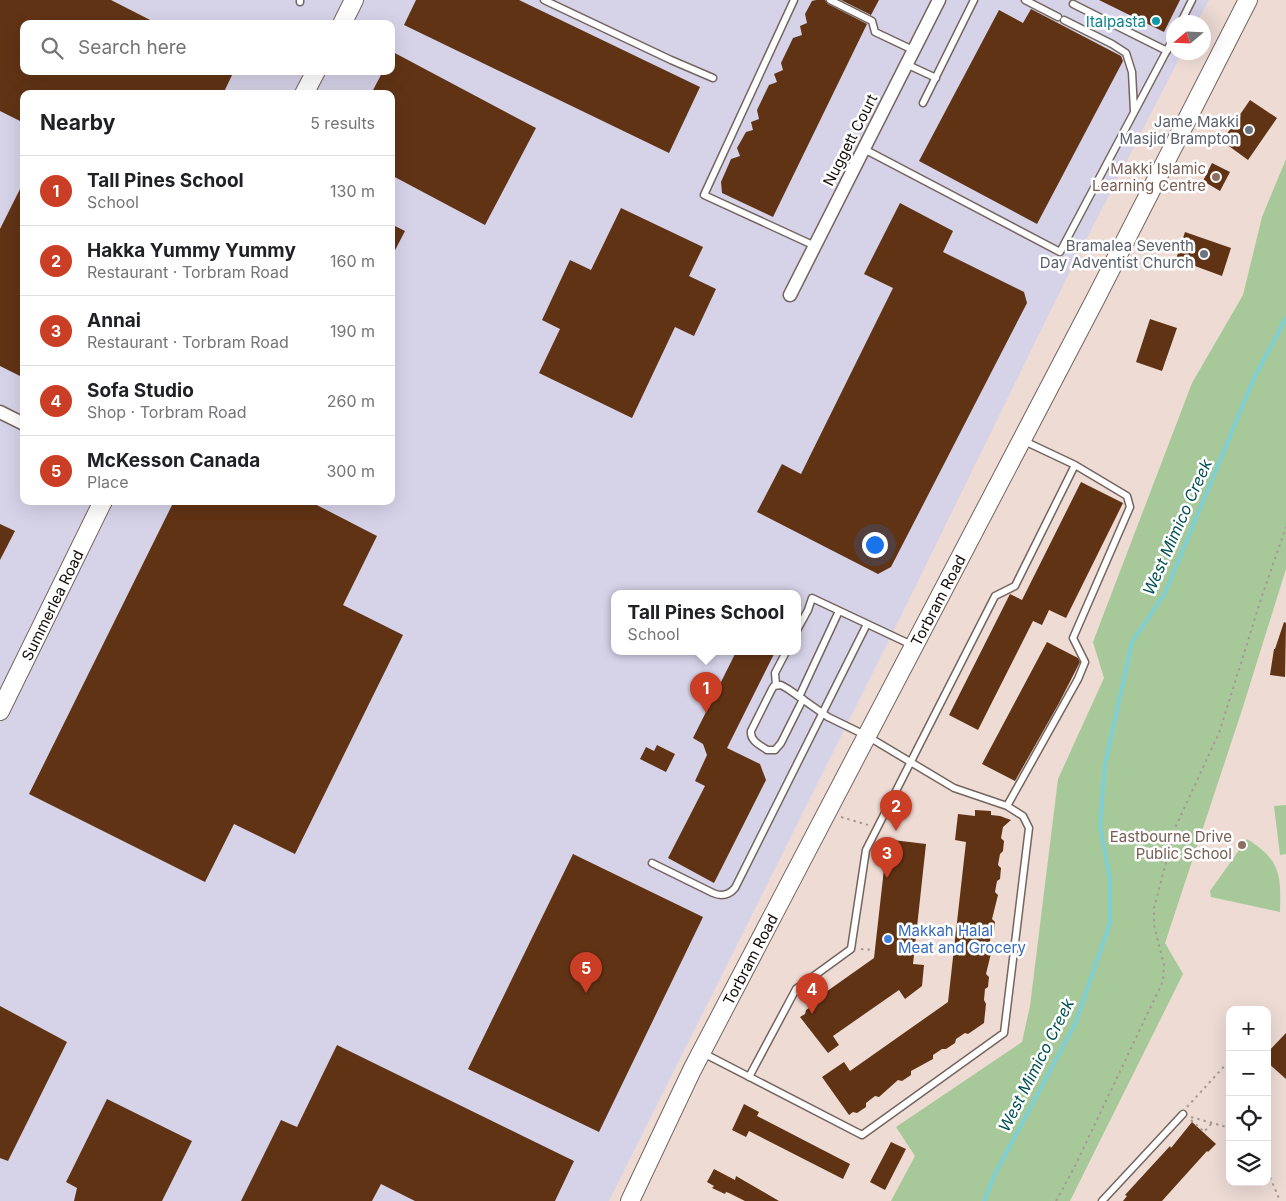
<!DOCTYPE html>
<html lang="en">
<head>
<meta charset="utf-8">
<style>
	:root { --surface:#fff; --page:#f2f2f2; --text:#202124; --muted:#757577; --line:#e0e0e0; --accent:#c93e24 }
	body { margin:0; font-family:Inter,sans-serif; background:var(--page); color:var(--text) }
	.controls { position:absolute; right:15px; bottom:15px; display:grid; overflow:hidden; border-radius:10px; box-shadow:0 5px 20px #0002 }
	.controls button { width:45px; height:45px; display:grid; place-items:center; padding:0; border:0; border-bottom:1px solid var(--line); background:var(--surface); color:var(--text); font:25px sans-serif }
	.compass { position:absolute; left:1166px; top:15px; width:45px; height:45px; border-radius:50%; background:var(--surface); box-shadow:0 5px 20px #0002; rotate:251deg }
	.you { position:absolute; left:874px; top:544px; width:18px; height:18px; margin:-12px; border:4px solid #fff; border-radius:50%; background:#1a73e8; box-shadow:0 0 0 8px #1a73e833 }
	.badge { display:grid; place-items:center; width:32px; height:32px; border-radius:50%; background:var(--accent); color:#fff; font-size:16px; font-weight:700 }
	.pin { position:absolute; translate:-50% -41px; filter:drop-shadow(0 1px 2px #0008) }
	.pin::after { content:''; position:absolute; top:26px; width:18px; height:15px; background:inherit; clip-path:polygon(0 0,100% 0,50% 100%) }
	.popup { position:absolute; left:611px; top:590px; width:190px; height:65px; box-sizing:border-box; display:grid; place-content:center; border-radius:10px; background:var(--surface); filter:drop-shadow(0 1px 4px #0005); font-size:16px; white-space:nowrap; color:var(--muted) }
	.popup b { font-size:19px; color:var(--text) }
	.popup::after { content:''; position:absolute; left:50%; top:100%; margin-left:-10px; border:10px solid transparent; border-top-color:var(--surface) }
	.list { margin:0; padding:0; list-style:none }
	h2 { display:flex; justify-content:space-between; align-items:center; height:65px; margin:0; padding:0 20px; font-size:21px }
	h2 small { font-size:16px; font-weight:400; color:var(--muted) }
	.list li { display:grid; grid-template-columns:32px 1fr auto; gap:15px; align-items:center; box-sizing:border-box; height:70px; padding:0 20px; border-top:1px solid var(--line) }
	.list b { display:block; font-size:19px; white-space:nowrap }
	.list p { margin:0; font-size:16px; white-space:nowrap; color:var(--muted) }
	.list em { font-size:16px; font-style:normal; color:var(--muted) }
	.icon { flex:none; width:28px; height:28px; fill:none; stroke:currentColor; stroke-width:2; stroke-linecap:round; stroke-linejoin:round }
	.map { position:relative; flex:none; width:1286px; height:1201px; overflow:hidden }
	.search { position:absolute; background:var(--surface); box-shadow:0 5px 20px #0002; left:20px; top:20px; width:375px; height:55px; display:flex; align-items:center; gap:12px; box-sizing:border-box; padding:0 18px; border-radius:10px; color:var(--muted); font-size:19px }
	.panel { position:absolute; background:var(--surface); box-shadow:0 5px 20px #0002; left:20px; top:90px; width:375px; height:415px; border-radius:10px }
	.map>svg:first-child { display:block }
	.industrial { fill:#d6d2e8; fill-rule:evenodd }
	.green { fill:#a7c999 }
	.lines { fill:none; stroke-linecap:round; stroke-linejoin:round }
	.stream { stroke:#80cfd3; stroke-width:4 }
	.building { fill:#613315 }
	.lane-casing { stroke:#74655f; stroke-width:9 }
	.street-casing { stroke:#74655f; stroke-width:15 }
	.secondary-casing { stroke:#74655f; stroke-width:20 }
	.path { stroke:#a79993; stroke-width:2; stroke-dasharray:2.5 4; stroke-linecap:butt }
	.lane { stroke:#fff; stroke-width:6 }
	.street { stroke:#fff; stroke-width:12 }
	.secondary { stroke:#fff; stroke-width:18 }
	.culture-dot { fill:#0f9aa8; stroke:#fff; stroke-width:2 }
	.worship-dot { fill:#6b7280; stroke:#fff; stroke-width:2 }
	.education-dot { fill:#8d6e63; stroke:#fff; stroke-width:2 }
	.shop-dot { fill:#3f7fe0; stroke:#fff; stroke-width:2 }
	.labels { text-anchor:middle; dominant-baseline:central; stroke-width:5; stroke-linejoin:round; paint-order:stroke }
	.culture-label { font-size:15px; fill:#0d838f; stroke:#fff; text-anchor:end }
	.worship-label { font-size:15px; fill:#5b616d; stroke:#fff; text-anchor:end }
	.street-label { font-size:15px; fill:#110c09; stroke:#fff }
	.education-label { font-size:15px; fill:#785e54; stroke:#fff; text-anchor:end }
	.shop-label { font-size:15px; fill:#366cbe; stroke:#fff; text-anchor:start }
	.water-label { font-size:16px; font-style:italic; fill:#024f52; stroke:#fff }
</style>
</head>
<body>
<div class="map">
<svg width="1286" height="1201" viewBox="0 0 1286 1201">
	<rect width="100%" height="100%" fill="#eddbd4"/>
	<path class="industrial" d="M0,0H1209L1197,22H1174V52L1182,53L1069,273L895,628L609,1201H0ZM24,24H391V71H24ZM24,94H391V501H24ZM615,594H797V652H615Z"/>
	<path class="green" d="M1286,159V569L1242,710L1165,943L1183,974L1070,1201H891L915,1156L896,1127L1022,1042L1030,1006L1058,779L1104,678L1093,642L1192,383L1243,295L1262,217Z
		M1286,805V854L1280,855L1274,806Z
		M1247,839C1281,860 1281,875 1280,912L1211,897L1210,891Z"/>
	<g class="lines">
		<path class="stream" d="M984,1201L996,1172L1075,1024L1110,923V879L1100,826L1105,764L1132,642L1165,593L1254,378L1286,318"/>
	</g>
	<path class="building" d="M0,0H111L158,24H24V71H234L223,94H24V123L0,111Z
		M416,0H519L700,87L669,153L404,25Z
		M816,0H825L828,4L867,24L773,217L722,193L721,182L731,159L740,156L737,148L746,132L753,130L751,122L759,119L757,110L769,85L777,82L774,74L783,70L781,63L793,38L802,35L800,26L807,23L805,14L812,1Z
		M841,0H879L871,15Z
		M1099,0H1180L1164,32Z
		M1031,9L1121,56L1123,61L1037,224L919,161L999,10L1023,23Z
		M391,51L536,128L485,225L391,175V94H371L383,71H391Z
		M1250,100L1277,118L1248,160L1222,141Z
		M1212,163L1230,172L1220,191L1203,181Z
		M24,181V378L0,366V229Z
		M900,203L953,231L943,252L1024,292L1027,303L891,567L878,574L757,512L782,464L801,474L893,288L864,274Z
		M621,208L703,247L689,276L716,289L694,336L675,327L632,418L539,373L560,329L542,320L570,260L591,270Z
		M391,224L405,231L391,258Z
		M1185,232L1231,248L1222,276L1176,259Z
		M1150,319L1177,328L1162,371L1136,362Z
		M1081,482L1123,503L1066,618L1049,610L1042,625L1033,621L978,730L949,715L1010,594L1022,600Z
		M174,501H309L377,536L343,605L403,635L295,854L234,824L205,882L29,794Z
		M0,524L15,531L0,560Z
		M1284,622L1286,623L1285,677L1270,675L1274,649H1275Z
		M1047,642L1078,658L1080,662L1059,703L1015,781L982,764Z
		M736,652H775L727,748L760,764L766,780L714,883L668,858L705,786L695,781L707,755L703,744L693,738Z
		M657,745L675,754L666,772L640,759L646,747L654,751Z
		M975,810L991,811V815L1000,816L1011,820L1003,827L1001,838L1004,841L1003,851L1000,854L998,865L1001,868L1000,879L997,881L995,892L998,895L992,919L995,922L994,933L991,936L989,946L992,949L986,974L989,977L988,987L985,989L984,1000L986,1004L984,1023L968,1034L965,1033L956,1039L955,1043L946,1049H942L933,1055V1059L911,1071V1075L902,1081L898,1080L879,1097L875,1096L866,1103V1107L857,1113L853,1112L849,1115L822,1077L844,1062L850,1071L948,1002L966,842L955,840L958,814L975,816Z
		M893,840L926,844L913,964L924,965L922,986L905,999L899,990L833,1036L839,1045L828,1053L800,1017L805,1014L806,1010L815,1004L816,999L874,958L885,860L888,857L889,846L892,843Z
		M573,854L703,917L599,1132L468,1069Z
		M0,1006L67,1042L8,1161L0,1158Z
		M1286,1033V1079L1267,1062V1053Z
		M337,1045L574,1161L555,1201H415L381,1184L372,1201H241L281,1120L297,1127Z
		M107,1099L192,1141L162,1201H74L77,1188L66,1182Z
		M744,1104L759,1112L757,1116L850,1164L843,1179L749,1131L746,1137L732,1130Z
		M1192,1122L1216,1144L1208,1152L1207,1151L1162,1201H1123L1127,1196L1125,1195L1170,1146L1171,1148Z
		M891,1142L906,1149L885,1190L870,1182Z
		M714,1169L735,1180L736,1176L779,1201H745L729,1193L726,1192L725,1194L712,1188L714,1186L707,1182Z"/>
	<g class="lines">
		<defs>
			<path id="lane" d="M544,0L671,60L713,78
				M794,0L704,195L815,246
				M830,0L872,21L875,32L913,50
				M1025,0L1058,17
				M300,2V0
				M1073,4L1167,51
				M1064,20L1112,44L1126,53L1132,72L1134,111
				M1181,22L1192,0
				M906,64L936,78
				M923,103L974,0
				M864,149L1060,252L1174,37
				M1022,440L1075,465
				M797,630L808,610L812,598L914,646
				M776,685L775,673L786,652
				M799,697L839,611
				M652,863L713,893C722,897 729,895 735,888L867,624
				M703,1053L862,1135L1004,1033L1029,828L1023,816L1007,806L954,788L867,736L828,717L788,689L781,685L774,686L772,689L751,731C750,741 760,745 767,750H775L781,743L803,699
				M749,1077L796,989L851,949L866,850L995,596L1015,586L1075,465L1127,496L1130,507L1073,638L1085,662L1078,679L1007,806
				M1102,1201L1183,1114"/>
			<path id="street" d="M790,295L939,0
				M0,412L24,424"/>
			<g id="secondary">
				<path d="M342,24L354,0"/>
				<path d="M304,94L316,71"/>
				<path id="s1" d="M0,711L103,501"/>
				<path id="s2" d="M630,1201L692,1070L1096,298L1248,0"/>
			</g>
		</defs>
		<use href="#lane" class="lane-casing"/>
		<use href="#street" class="street-casing"/>
		<use href="#secondary" class="secondary-casing"/>
		<path class="path" d="M841,817L868,825
			M861,949L874,950
			M1267,1043L1272,1047
			M1187,1107L1230,1060
			M1191,1117L1230,1128
			M1191,1120L1204,1132L1212,1123
			M1267,1140L1270,1142V1177L1280,1201
			M1056,1201L1074,1168L1163,981L1164,965L1154,925V908L1175,828L1219,733L1262,596L1286,527"/>
		<use href="#lane" class="lane"/>
		<use href="#street" class="street"/>
		<use href="#secondary" class="secondary"/>
	</g>
	<circle class="culture-dot" cx="1156" cy="21" r="5"/>
	<g class="worship-dot">
		<circle cx="1249" cy="130" r="5"/>
		<circle cx="1204" cy="254" r="5"/>
	</g>
	<g class="education-dot">
		<circle cx="1216" cy="177" r="5"/>
		<circle cx="1242" cy="845" r="5"/>
	</g>
	<circle class="shop-dot" cx="888" cy="939" r="5"/>
	<g class="labels">
		<g class="culture-label">
			<text x="1146" y="21">Italpasta</text>
		</g>
		<g class="worship-label">
			<text x="1239" y="121">Jame Makki<tspan x="1239" dy="17">Masjid Brampton</tspan></text>
			<text x="1194" y="245">Bramalea Seventh<tspan x="1194" dy="17">Day Adventist Church</tspan></text>
		</g>
		<g class="street-label">
			<text transform="translate(850 140) rotate(-63)">Nuggett Court</text>
			<text stroke="none"><textPath href="#s2" startOffset="675">Torbram Road</textPath></text>
			<text stroke="none"><textPath href="#s1" startOffset="118">Summerlea Road</textPath></text>
			<text stroke="none"><textPath href="#s2" startOffset="270">Torbram Road</textPath></text>
		</g>
		<g class="education-label">
			<text x="1206" y="168">Makki Islamic<tspan x="1206" dy="17">Learning Centre</tspan></text>
			<text x="1232" y="836">Eastbourne Drive<tspan x="1232" dy="17">Public School</tspan></text>
		</g>
		<g class="shop-label">
			<text x="898" y="930">Makkah Halal<tspan x="898" dy="17">Meat and Grocery</tspan></text>
		</g>
		<g class="water-label">
			<text transform="translate(1177 527) rotate(-66)">West Mimico Creek</text>
			<text transform="translate(1036 1065) rotate(-63)">West Mimico Creek</text>
		</g>
	</g>
</svg>
<div class="controls">
<button>+</button>
<button>−</button>
<button><svg class="icon" aria-label="locate" viewBox="0 0 24 24"><circle cx="12" cy="12" r="6"/><path d="M12 2v4M12 18v4M2 12h4M18 12h4"/></svg></button>
<button><svg class="icon" aria-label="layers" viewBox="0 0 24 24"><path d="M12 4l9 5-9 5-9-5zM3 14l9 5 9-5"/></svg></button>
</div>
<svg class="compass" viewBox="-18 -18 36 36"><path d="M0-13l5 13h-10z" fill="#e53935"/><path d="M0 13l5-13h-10z" fill="#757577"/></svg>
<div class="you"></div>
<div class="pin badge" style="left:706px;top:713px">1</div>
<div class="popup"><b>Tall Pines School</b>School</div>
<div class="pin badge" style="left:896px;top:831px">2</div>
<div class="pin badge" style="left:887px;top:878px">3</div>
<div class="pin badge" style="left:812px;top:1014px">4</div>
<div class="pin badge" style="left:586px;top:993px">5</div>
<div class="search"><svg class="icon" aria-label="search" viewBox="0 0 24 24"><circle cx="10" cy="10" r="6"/><path d="M15 15l6 6"/></svg>Search here</div>
<section class="panel">
<h2>Nearby<small>5 results</small></h2>
<ul class="list">
<li><span class="badge">1</span><div><b>Tall Pines School</b><p>School</p></div><em>130 m</em></li>
<li><span class="badge">2</span><div><b>Hakka Yummy Yummy</b><p>Restaurant · Torbram Road</p></div><em>160 m</em></li>
<li><span class="badge">3</span><div><b>Annai</b><p>Restaurant · Torbram Road</p></div><em>190 m</em></li>
<li><span class="badge">4</span><div><b>Sofa Studio</b><p>Shop · Torbram Road</p></div><em>260 m</em></li>
<li><span class="badge">5</span><div><b>McKesson Canada</b><p>Place</p></div><em>300 m</em></li>
</ul>
</section>
</div>
</body>
</html>
